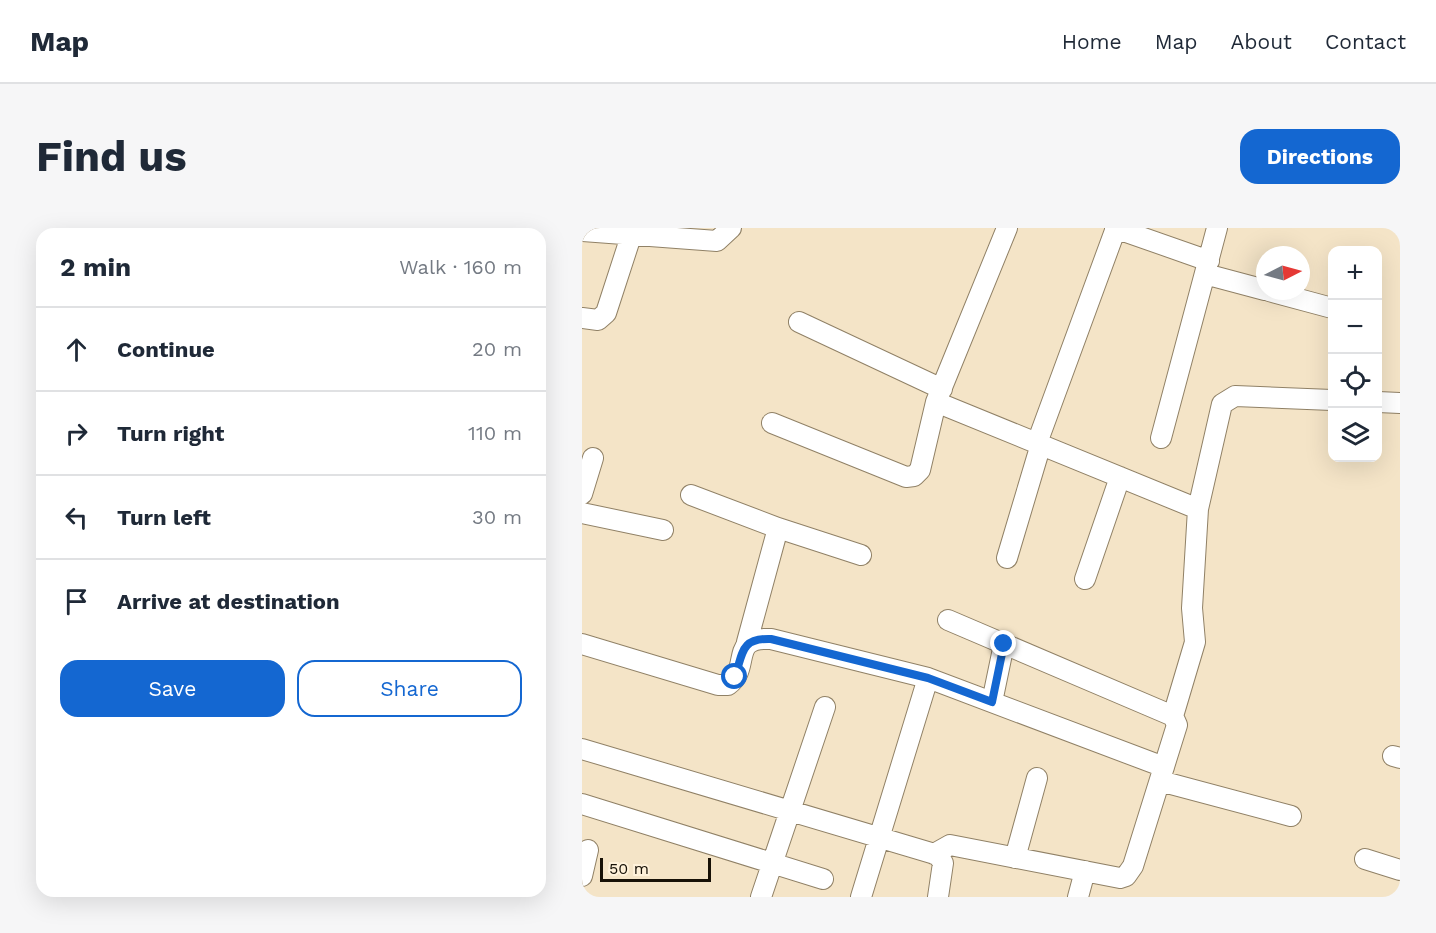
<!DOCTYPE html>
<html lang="en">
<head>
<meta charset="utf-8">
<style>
	:root { --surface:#fff; --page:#f6f6f7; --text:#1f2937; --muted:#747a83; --line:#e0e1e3; --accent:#1467d1 }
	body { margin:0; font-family:"Work Sans",sans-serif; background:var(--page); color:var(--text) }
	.controls { position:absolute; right:18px; top:18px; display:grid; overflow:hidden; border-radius:12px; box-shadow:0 6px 24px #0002 }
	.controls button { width:54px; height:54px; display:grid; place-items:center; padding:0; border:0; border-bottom:2px solid var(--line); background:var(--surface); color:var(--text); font:30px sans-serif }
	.compass { position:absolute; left:674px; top:18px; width:54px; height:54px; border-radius:50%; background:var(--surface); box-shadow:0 6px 24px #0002; rotate:84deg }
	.scale { position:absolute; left:18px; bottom:15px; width:111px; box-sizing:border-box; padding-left:6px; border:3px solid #171107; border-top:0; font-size:16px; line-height:21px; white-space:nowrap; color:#171107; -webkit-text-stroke:4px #fff2db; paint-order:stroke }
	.stop { position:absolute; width:18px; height:18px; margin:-14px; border:4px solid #1467d1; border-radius:50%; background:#fff }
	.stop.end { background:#1467d1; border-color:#fff; box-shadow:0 2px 6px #0008 }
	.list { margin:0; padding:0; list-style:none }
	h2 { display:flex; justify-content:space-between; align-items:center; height:78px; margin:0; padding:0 24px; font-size:26px }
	h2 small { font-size:20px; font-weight:400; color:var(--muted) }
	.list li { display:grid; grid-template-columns:39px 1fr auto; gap:18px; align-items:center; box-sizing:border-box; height:84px; padding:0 24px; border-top:2px solid var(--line) }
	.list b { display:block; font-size:22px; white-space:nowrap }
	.list em { font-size:20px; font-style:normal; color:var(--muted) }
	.actions { display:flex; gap:12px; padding:18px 24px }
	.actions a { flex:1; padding:14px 0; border:2px solid var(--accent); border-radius:18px; text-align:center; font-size:21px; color:var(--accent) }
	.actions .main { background:var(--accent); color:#fff }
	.icon { flex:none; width:33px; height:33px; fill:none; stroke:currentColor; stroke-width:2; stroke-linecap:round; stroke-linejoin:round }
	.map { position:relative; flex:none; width:818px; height:669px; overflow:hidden; border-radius:18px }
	header { display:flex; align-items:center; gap:36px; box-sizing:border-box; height:84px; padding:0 30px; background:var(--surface); border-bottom:2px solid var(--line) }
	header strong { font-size:28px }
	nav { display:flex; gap:33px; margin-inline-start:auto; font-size:21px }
	.intro { display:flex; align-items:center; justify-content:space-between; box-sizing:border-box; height:144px; padding:0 36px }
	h1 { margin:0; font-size:42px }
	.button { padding:15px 27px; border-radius:18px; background:var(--accent); color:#fff; font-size:21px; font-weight:700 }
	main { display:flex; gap:36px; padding:0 36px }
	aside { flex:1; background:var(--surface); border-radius:18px; box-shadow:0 6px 24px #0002 }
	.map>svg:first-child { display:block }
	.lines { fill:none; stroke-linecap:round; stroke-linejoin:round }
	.minor-casing { stroke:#908166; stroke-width:22 }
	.minor { stroke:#fff; stroke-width:20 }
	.route { stroke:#1467d1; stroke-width:8 }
</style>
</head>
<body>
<header>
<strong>Map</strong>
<nav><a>Home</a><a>Map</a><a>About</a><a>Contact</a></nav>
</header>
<div class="intro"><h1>Find us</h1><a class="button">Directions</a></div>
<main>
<aside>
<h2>2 min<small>Walk · 160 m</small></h2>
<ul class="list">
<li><svg class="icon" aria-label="ahead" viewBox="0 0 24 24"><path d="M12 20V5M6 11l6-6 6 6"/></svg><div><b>Continue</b></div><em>20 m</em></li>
<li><svg class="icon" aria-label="right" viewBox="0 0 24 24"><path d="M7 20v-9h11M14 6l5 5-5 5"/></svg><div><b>Turn right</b></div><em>110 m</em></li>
<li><svg class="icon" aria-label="left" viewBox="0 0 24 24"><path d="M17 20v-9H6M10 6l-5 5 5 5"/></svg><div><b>Turn left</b></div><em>30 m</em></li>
<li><svg class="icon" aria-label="arrive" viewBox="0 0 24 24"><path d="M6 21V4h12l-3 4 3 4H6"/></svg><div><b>Arrive at destination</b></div></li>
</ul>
<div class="actions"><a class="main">Save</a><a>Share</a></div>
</aside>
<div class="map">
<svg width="818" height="669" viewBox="0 0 818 669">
	<rect width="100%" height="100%" fill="#f4e4c7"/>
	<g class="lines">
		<defs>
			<path id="minor" d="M533,0L627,33
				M0,3L135,13L149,0
				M623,46L683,62
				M687,63L750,80
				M0,90L16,92L24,85L50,5
				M217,94L360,161
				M354,174L616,281
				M796,174L818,175
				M190,195L324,249L332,248L338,242L354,174L425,0
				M579,210L635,0
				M455,215L534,0
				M0,266L11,230
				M109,267L196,300
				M0,285L81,302
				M425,330L459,216
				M503,351L538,249
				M165,414L196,300L279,327
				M0,416L136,457H146C170,439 146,409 189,411L346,450L582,539
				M410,474L422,416
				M591,488L613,414L610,380L616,281L640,176L653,168L750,172
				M0,521L356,627L361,635L356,669
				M811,528L818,530
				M578,553L709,588
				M0,576L241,651
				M352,626L368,617L538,650L544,648L551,638L595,497L591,488L366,392
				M433,630L455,550
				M783,631L818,642
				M0,648L6,622
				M179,669L243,479
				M279,669L346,450
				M496,669L503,643"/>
		</defs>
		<use href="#minor" class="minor-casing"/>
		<use href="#minor" class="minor"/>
	</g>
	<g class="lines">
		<path class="route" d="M153,449C161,424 159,410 189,411L346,450L410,474L422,416"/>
	</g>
</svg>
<div class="controls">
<button>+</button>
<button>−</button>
<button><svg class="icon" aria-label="locate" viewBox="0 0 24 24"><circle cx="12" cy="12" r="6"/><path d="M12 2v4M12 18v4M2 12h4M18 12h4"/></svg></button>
<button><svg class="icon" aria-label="layers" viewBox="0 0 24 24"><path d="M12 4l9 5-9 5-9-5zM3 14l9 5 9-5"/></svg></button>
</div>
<svg class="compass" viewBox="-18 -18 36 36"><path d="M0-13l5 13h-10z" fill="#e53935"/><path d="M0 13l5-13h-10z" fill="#747a83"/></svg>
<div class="scale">50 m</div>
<div class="stop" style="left:153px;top:449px"></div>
<div class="stop end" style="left:422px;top:416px"></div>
</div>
</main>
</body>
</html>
